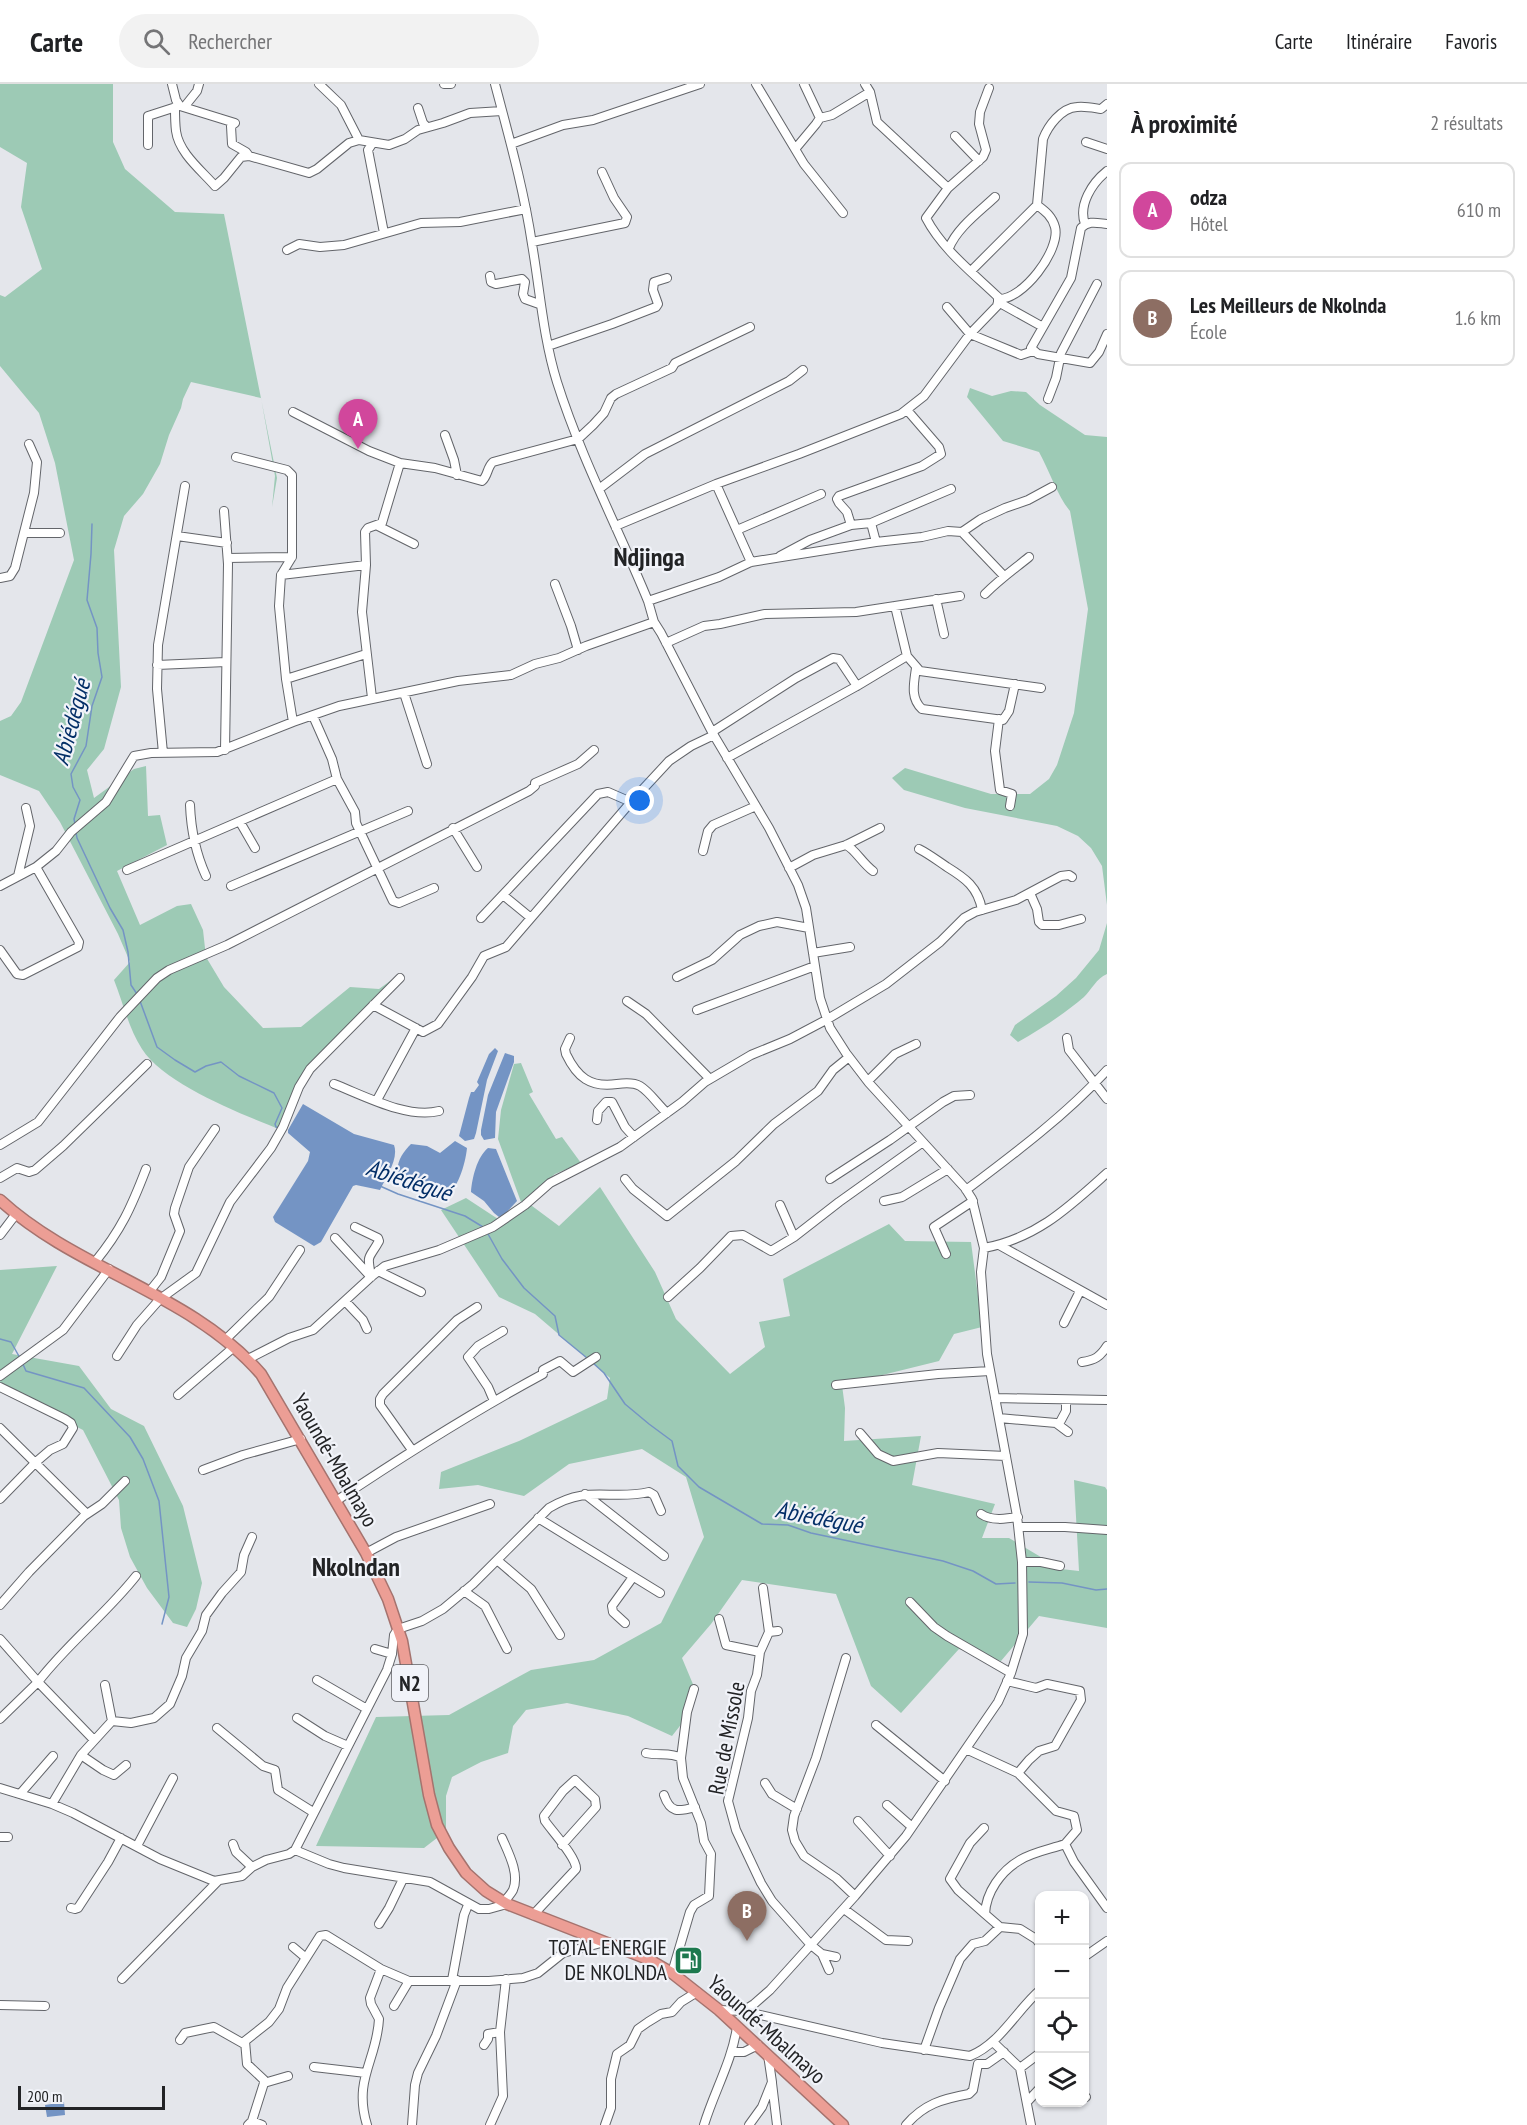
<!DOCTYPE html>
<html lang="fr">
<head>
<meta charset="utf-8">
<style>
	:root { --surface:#fff; --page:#f2f2f2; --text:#202124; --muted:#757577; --line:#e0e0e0; --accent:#1d794e }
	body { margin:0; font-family:"PT Sans Narrow",sans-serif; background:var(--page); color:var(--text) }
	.controls { position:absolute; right:18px; bottom:18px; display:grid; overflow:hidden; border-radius:12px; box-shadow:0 2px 4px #0004 }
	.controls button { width:54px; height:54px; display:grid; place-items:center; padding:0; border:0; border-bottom:2px solid var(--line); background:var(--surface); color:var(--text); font:30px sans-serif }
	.scale { position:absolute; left:18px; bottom:15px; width:147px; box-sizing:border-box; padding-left:6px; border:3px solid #222325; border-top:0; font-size:16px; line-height:21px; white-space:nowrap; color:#222325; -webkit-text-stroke:4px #f1f3f9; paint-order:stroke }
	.you { position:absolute; left:640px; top:717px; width:21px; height:21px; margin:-15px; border:4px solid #fff; border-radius:50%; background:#1a73e8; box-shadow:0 0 0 9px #1a73e833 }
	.badge { display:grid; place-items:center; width:39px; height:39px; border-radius:50%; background:var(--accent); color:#fff; font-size:20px; font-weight:700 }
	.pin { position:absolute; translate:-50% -50px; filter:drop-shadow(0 2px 3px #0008) }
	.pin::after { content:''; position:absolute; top:32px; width:21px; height:18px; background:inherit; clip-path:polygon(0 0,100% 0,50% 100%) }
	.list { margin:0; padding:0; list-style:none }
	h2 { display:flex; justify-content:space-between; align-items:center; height:78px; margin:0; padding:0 24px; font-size:26px }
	h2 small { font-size:20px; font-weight:400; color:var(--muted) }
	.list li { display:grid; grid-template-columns:39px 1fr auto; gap:18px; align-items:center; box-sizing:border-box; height:96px; margin:0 12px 12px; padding:0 12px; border:2px solid var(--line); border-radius:12px }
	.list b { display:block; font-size:22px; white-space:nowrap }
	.list p { margin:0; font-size:20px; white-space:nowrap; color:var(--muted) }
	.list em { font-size:20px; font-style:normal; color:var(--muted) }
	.icon { flex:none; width:33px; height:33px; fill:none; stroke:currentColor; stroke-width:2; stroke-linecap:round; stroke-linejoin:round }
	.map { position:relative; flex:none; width:1107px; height:2041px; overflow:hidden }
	header { display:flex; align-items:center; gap:36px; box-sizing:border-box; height:84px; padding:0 30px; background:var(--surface); border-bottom:2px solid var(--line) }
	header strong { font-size:28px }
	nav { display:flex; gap:33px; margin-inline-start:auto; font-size:21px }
	.search { width:420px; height:54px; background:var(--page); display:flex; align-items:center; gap:15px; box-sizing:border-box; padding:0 21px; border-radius:33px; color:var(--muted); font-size:22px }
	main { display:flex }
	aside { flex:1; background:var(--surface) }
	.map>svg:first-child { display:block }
	.green { fill:#9dcab5 }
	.water { fill:#7494c4 }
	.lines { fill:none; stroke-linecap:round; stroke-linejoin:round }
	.stream { stroke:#7494c4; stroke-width:1.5 }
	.minor-casing { stroke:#63656a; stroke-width:10 }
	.highway-casing { stroke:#a5736e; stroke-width:13 }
	.minor { stroke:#fff; stroke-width:8 }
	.highway { stroke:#ec9e95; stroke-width:10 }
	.labels { text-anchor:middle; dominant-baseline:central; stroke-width:4.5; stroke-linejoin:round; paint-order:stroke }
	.shield { fill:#f1f3f9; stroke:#606165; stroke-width:1.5 }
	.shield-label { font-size:21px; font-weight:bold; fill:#222325 }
	.street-label { font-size:22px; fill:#222325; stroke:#f1f3f9 }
	.poi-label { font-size:22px; fill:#222325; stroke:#f1f3f9; text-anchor:end }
	.water-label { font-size:24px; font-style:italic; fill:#032e67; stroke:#f1f3f9 }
	.quarter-label { font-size:26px; font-weight:bold; fill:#222325; stroke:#f1f3f9 }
</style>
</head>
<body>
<header>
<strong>Carte</strong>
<div class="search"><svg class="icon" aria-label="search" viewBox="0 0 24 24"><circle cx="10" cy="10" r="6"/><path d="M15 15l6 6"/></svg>Rechercher</div>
<nav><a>Carte</a><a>Itinéraire</a><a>Favoris</a></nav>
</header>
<main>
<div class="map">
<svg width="1107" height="2041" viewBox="0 0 1107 2041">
	<rect width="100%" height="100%" fill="#e4e6eb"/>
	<path class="green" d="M0,0H113V58L125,85L175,128L224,130L277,394L272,423L275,392L261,314L191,298L183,315L181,324L169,351L160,380L143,410L124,432L114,466L121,603L104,665L87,686L94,714L134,685L146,682L148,732L160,731L167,761L117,787L140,841L177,822L191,820L203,846L206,873L224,903L263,944L301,943L350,903L379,905L397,892L310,985L281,1046C242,1030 165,1001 142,965C129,945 123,919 114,896L130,878L118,850L60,738L39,707L0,691V637L11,632L21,618L74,476L55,379L39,329L0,282V211L5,213L42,185L21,123L27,79L0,63Z
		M970,304L992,312L1011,307L1026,308L1040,321L1085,351L1107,353V821L1102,782L1091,764L1078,752L1057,742L965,724L904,706L892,694L905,684L991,710H1030L1049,695L1057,681L1074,629L1088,525L1070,427C1058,413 1049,386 1039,368L1003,357L967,313Z
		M1107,839V890C1096,895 1092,905 1084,913C1064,930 1041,945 1018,958L1010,951L1015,941L1056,912L1076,894L1099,866Z
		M521,979L533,1008L529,1010L556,1055L562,1053L581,1079L555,1090L524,1116L559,1142L600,1103L655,1188L676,1235L730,1290L765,1263L759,1238L790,1232L783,1195L889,1140L905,1157L971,1158L982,1243L954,1250L939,1277L842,1301L845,1324L844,1357L921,1352L912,1401L995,1420L982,1454H1009L1061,1485L1079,1487L1074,1396L1105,1403L1107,1406V1544L1039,1532L1001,1577L959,1565L901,1629L871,1602L836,1510L742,1496L711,1540L682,1574L695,1605L683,1638L672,1652L628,1632L567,1619L526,1626L513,1642L508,1669L481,1678L452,1693L446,1712V1747L424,1764L316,1762L376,1633L449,1631L531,1586L594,1576L661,1539L704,1453L686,1393L642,1365L569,1380L524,1412L478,1401L439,1405L441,1388L519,1357L607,1315L610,1294L535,1230L499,1213L441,1126L466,1114L498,1135L521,1118L498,1055L501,1026L514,980Z
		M57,1182L12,1270L79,1282L111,1325L144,1342L183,1422L202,1499L196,1525L187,1543L173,1539L147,1504L130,1473L121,1444L119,1416L83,1346L0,1304V1186Z"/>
	<path class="water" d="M495,964L498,967L487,996L476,1049L474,1055L465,1057L459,1052L469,1014L471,1008H474L479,1001L477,998L489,970Z
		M505,969L514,972V978L496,1028L495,1054L484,1056L481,1051V1046L488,1011Z
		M303,1020L354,1050L394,1061C399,1075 386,1093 380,1106L356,1101L353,1102L321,1158L314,1162L275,1138L273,1133L308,1077L310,1068L288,1049V1046Z
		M455,1057L467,1064C465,1082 458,1104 444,1116L403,1098C392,1085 400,1071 411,1060L427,1062L440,1069Z
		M488,1064L496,1065L517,1117L504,1131L499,1133L494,1129L484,1117L471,1108C472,1094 477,1073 488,1064Z
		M64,2018L65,2031L47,2033L45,2021Z"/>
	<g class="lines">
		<path class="stream" d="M75,740L74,735L80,716L73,703L71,690L86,662L92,622L102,593L98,569L97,544L87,516L91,470L92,440
			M76,748L77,754L110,824L123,846L128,868L131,901L137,910
			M140,917L157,963L175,976L195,988L206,982L221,978L239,992L274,1009L282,1024L275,1040L276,1043L280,1044
			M380,1102L398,1110L465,1132L483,1143
			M488,1150L502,1175L524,1204L555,1232L559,1251L587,1274
			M0,1255L11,1258L20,1274
			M22,1278L26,1287L84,1304L130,1353L143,1375L159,1417L169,1513L162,1540
			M593,1279L604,1289L625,1320L649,1340L672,1357L678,1382L699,1403L762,1440L788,1441L811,1449L943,1477L973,1487L996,1500L1015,1499
			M1029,1498L1062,1499L1096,1506L1107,1505"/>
		<defs>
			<path id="minor" d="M172,0L176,16L180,22L235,39L231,42L232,60L246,68L249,72L309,89L317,85L349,59L359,56L389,61L405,55L418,46L443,39L470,29L502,27
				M319,0L341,21L359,56
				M444,0H451
				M495,0C509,53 524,106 532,160C540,206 543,253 557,298C581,374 618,444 648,517L654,538L661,549L712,648L769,744L798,801L806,824L820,914L830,944L846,969L869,999L965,1104L972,1115L984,1164L981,1188L987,1270L1017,1432L1022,1478L1023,1550L1011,1589L998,1618L906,1752L855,1812L770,1906L754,1920L743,1927
				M756,0L804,80L843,129
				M804,0L820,34
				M865,0L870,8L877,38L948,104
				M989,4L980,28L979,40L986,66L983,73L948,104L926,134C942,165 973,189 998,213V218L1043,243
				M185,22L197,7L199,0
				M175,23C175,31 175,39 176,47C179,69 201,86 215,102L224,94L241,73L249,72
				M418,24L423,39L427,43
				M955,52L979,77
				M1086,58L1107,65
				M372,60L368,66L384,149
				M511,60L563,41L593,36L700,0
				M148,61V32L179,22
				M796,64L816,40L820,34L832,31L870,8
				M1085,140C1078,121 1092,99 1107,87
				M532,158L625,139L627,133L614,114L602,88
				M949,164C957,144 979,128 995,113
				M287,166L299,160L320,163L344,161L421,139L460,138L526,125
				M971,187L1037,121L1043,55C1048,42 1061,24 1077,23C1085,22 1094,24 1101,25L1107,20
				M490,192L491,198L496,200L522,195L525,198L523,210L525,215L539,220
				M998,215C1022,217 1061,166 1055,143C1052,132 1045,127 1037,121
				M947,223L970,250L1021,271L1033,267
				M1107,250L1099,268L1090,279L1038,270L1031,264L1071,194L1081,144C1089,136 1097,139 1107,140
				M548,262L612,240L656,223L658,220L653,206L654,198L667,194
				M1048,315L1056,294L1061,269L1097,200
				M293,328L369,367L400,379L435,384L482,397C488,392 487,383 493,378L578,355L593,341L604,329L611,314L616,310L672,284L675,279L750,243
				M445,351L454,376L457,391
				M236,373L287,386L292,391V473L281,491L279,522L286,595L293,638
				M716,400L751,478
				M599,405L645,370L789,297L803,286
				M224,427L228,480L225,666
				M871,439L876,458
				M851,441L847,428L839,419L837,415L839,412L922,382L941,370L939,363L907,326
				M378,442L414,460
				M616,444L618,441L716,400L799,370L901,330L924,312L970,250L997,222L998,218
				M737,446L821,410
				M962,448L981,435L1005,424L1028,416L1052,403
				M24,449H60
				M177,452L227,459
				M780,472L810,456L851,441L871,439L951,405
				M228,474L292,473
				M281,491L366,481
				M0,494L10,492L15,484L34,409L37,378L29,360
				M555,500L571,542L578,566
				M985,510C1000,495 1013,486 1029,473
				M936,515L944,550
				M648,517L719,493L751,478L876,458L922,453L948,447L962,448L1004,492
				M895,522L907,572
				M666,559L704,542L720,540L765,530L856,528L960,512
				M157,581L226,578
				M916,584C914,599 910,614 922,625L1003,636L1009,627L1015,600
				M286,595L366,570
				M404,609L427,680
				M372,614L362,528L366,481L365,448L368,444L382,439L400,379
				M999,635L995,667L1000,706L1012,710L1010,722
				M712,648L796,594L833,574L839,575L857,602
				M163,669L157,605L158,561L185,402
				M727,674L857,602L907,572L920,587L1041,604
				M337,695L355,728L356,739L393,817L399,819L434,804
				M190,721C191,746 196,770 206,792
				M240,738L255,764
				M453,744L477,783
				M846,761C855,765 862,779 873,787
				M919,765C929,770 938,777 947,783C965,794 978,803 982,826
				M703,767L708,747L713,741L756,722
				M36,783L56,767L71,748L106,718L134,672L151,669L217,668L293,638L339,622L458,597L511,591L535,580L559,574L586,562L654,538
				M789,784L813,771L846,761L880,744
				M127,786L337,695L332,675L313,632
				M18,792L30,742L26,724
				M0,802L36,783L79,858L78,863L23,891L17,890L0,866
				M231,802L408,727
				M1030,809L1037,825L1039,838L1042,841H1059L1081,835
				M503,811L531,834
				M481,834L598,710L608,708L631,718
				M813,869L850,863
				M677,893L712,876L740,851L759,842L777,838L809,844
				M627,917L646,930L710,995
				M373,921L423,948L438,940L472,893L484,872L506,863L631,718L669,677L691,662L714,651
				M697,926L815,882
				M570,954L565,965L566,970C577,993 590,1004 617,1000C624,999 633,998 640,1002C650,1008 658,1021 667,1029
				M1067,954L1069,966L1107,1015
				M868,997L895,970L916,960
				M334,1000C365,1012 407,1035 439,1027
				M377,1016L416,944
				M597,1036L598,1027L606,1018H612L625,1043L634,1053
				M0,1061L38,1038L120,933L157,894L169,886L227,861L529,707L535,702V699L578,680L594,666
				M0,1094L17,1084L29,1088L35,1086L63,1062L147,980
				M625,1095L633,1105L667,1132L736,1077L774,1040L818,1007L833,986L849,973
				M830,1095L890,1056L943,1018L954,1012L970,1011
				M966,1106C1014,1070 1067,1030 1107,986
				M884,1117L902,1113L948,1085
				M780,1121L794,1153
				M355,1143L378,1154L379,1157C368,1177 367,1168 371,1193
				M0,1151L16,1130
				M335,1154L371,1193
				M999,1161L1107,1221
				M984,1164C1037,1154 1069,1123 1107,1089
				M946,1170L934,1143L973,1117
				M95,1178C121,1146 131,1124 146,1085
				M378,1187L421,1208
				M149,1208L161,1193L180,1147L174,1130L175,1124L189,1083L215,1045
				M668,1213L700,1184L731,1152L743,1151L771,1167L794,1153L839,1118L923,1058
				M345,1217L363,1236L367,1245
				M1064,1239L1080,1207
				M225,1256L269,1213L300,1166
				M117,1272L137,1241L160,1215L196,1189L230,1118L271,1064L283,1043L299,1003L310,985L400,894
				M248,1275L289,1254L313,1246L372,1192L385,1182L439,1166L493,1143L525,1121L550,1099L620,1063L682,1018L705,998L751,971L790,955L826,936L886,900L940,858L964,834L975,828L1016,816L1061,792L1069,791L1072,793
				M1082,1278C1095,1276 1100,1273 1107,1262
				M0,1292L63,1246L109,1185
				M836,1301L938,1290L990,1287
				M0,1303L65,1335L71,1339L73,1344L63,1360L50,1366L36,1378L0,1415
				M178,1311L234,1263
				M995,1314L1107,1316
				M494,1317L488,1303L468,1273L478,1262L503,1247
				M999,1334L1056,1339L1068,1348
				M1059,1340L1066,1327V1317
				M0,1344L87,1430
				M860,1349L878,1370L893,1377L938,1369L1006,1372
				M412,1366L380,1321V1315L383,1310L457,1236L477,1223
				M203,1386L243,1371L301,1355
				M585,1410L664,1472
				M336,1417C403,1372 471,1329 543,1290V1286L560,1277L573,1288L596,1273
				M981,1430C991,1437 1006,1435 1018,1433
				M538,1434L660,1509
				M1019,1443H1065L1107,1446
				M366,1469L396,1453L490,1420
				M497,1476L531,1505L560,1551
				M1022,1478H1041L1060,1482
				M763,1504L769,1548
				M464,1507L485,1522L507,1565
				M910,1518L934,1543L947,1552L1011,1589
				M0,1521L29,1488L84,1432L102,1420L125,1397
				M719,1535L726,1561L760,1568
				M625,1539L613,1528L612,1522L633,1493
				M778,1547L769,1548L760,1568L757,1591L751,1607L748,1634L728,1717L736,1746L761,1799L772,1817L811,1861L822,1870L829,1886
				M0,1555L38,1598L0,1635
				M375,1565L392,1570
				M846,1574L816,1674L794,1732L792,1746L795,1757L804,1772L836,1794L855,1812
				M317,1596L367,1625
				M1007,1597L1036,1604L1047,1600L1080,1607L1081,1616L1055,1662L1039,1667L1029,1676L1018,1689
				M105,1601L112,1637
				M297,1634L325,1652L348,1662
				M876,1641L945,1697
				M217,1644L263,1682L275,1686L278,1706L313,1728
				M94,1656L38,1598C67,1560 106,1530 136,1492
				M966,1665L1018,1689L1056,1727L1074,1732L1077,1746L1065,1760L1074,1778L1107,1824
				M646,1669C658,1672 671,1668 681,1674L683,1694L701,1739L704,1757L711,1770L709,1812L694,1821L690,1828L672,1889
				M81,1671L103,1686L114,1691L126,1681
				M681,1674L687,1628L694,1605
				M765,1699L772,1710L797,1725
				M0,1704L52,1720L73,1729L160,1775L214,1797L242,1792L252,1783L266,1776L289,1770L295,1766L387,1586L392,1570L394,1551L398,1545L422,1537L443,1525L473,1500L549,1424C589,1400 610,1417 649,1408L654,1411L661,1427
				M20,1710L53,1672
				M664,1711C670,1729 678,1728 695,1723
				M52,1720L81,1671L112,1637L131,1639L154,1634L170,1620L182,1592L186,1574L202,1547L206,1531L222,1509L241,1488L244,1471L252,1453
				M887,1721L912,1743
				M858,1737L890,1772
				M984,1744L970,1759L950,1795L958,1806L985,1830
				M0,1753H8
				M502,1754C508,1768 520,1790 513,1806C511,1810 507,1814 504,1818
				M233,1760L236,1768L252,1783
				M137,1762L173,1694
				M295,1766L329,1780L344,1784L430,1798L479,1825H489L507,1820
				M71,1824L75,1825L78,1824L108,1778L121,1754
				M844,1825L886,1856L908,1857
				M533,1831L576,1785C577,1774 552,1747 545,1737L544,1732L563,1707L575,1696L595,1715L596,1723L562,1761
				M379,1840L389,1824L403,1795
				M1040,1860L1036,1855L1020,1845L1000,1843L985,1830C986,1808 1001,1787 1020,1776C1033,1768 1051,1765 1065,1760
				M293,1863L306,1874
				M822,1870L836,1873
				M1084,1873L1107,1857
				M122,1895L218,1797
				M452,1896L464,1831L468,1821
				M0,1921L45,1922
				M394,1922L409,1897
				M719,1926L743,1927L882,1959L970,1972C1000,1960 1016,1927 1040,1906
				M180,1956L185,1949L214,1943L244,1960
				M993,1958L1020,1984L1031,2041
				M484,1961L488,1955V1950L500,1948L506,1895
				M924,1966L939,1924L960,1875L973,1860L985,1857L1000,1843
				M732,1968H744L758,1961
				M978,1980H987L1004,1968
				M314,1983L366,1989
				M1020,1984L1040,1969
				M264,1999L288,1992
				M772,1999L777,2041
				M1084,2012L1086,2013
				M1027,2018L1040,2004
				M252,2037L262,2041
				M248,2041L252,2037L264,1999V1996L247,1980L245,1957L269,1938L279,1925L287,1904L320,1852L326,1851L381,1885L409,1897H489L523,1894L538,1889L563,1869L605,1858
				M367,2041C353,1995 377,1976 379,1935L371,1920L370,1914L381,1885
				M412,2041L415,2001L418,1989L436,1952L457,1896
				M490,2041L503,2012L500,1948
				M605,2041L611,2024V1995L617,1970L630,1961L638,1945L648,1938L661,1930L672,1928L681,1918L697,1908
				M704,2041C714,2008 732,1977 737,1943
				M749,2041L762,2023L772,1998L768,1971
				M906,2041C924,2020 942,2015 969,2010L973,2006L978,1980"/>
			<path id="highway" d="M0,1116C77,1187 191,1209 261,1290L366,1469L388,1515L402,1557L429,1711L437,1741L449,1764L466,1789L486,1807L507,1820L648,1875L672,1889L719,1926L843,2041"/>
		</defs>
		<use href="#minor" class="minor-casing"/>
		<use href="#highway" class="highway-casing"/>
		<use href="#minor" class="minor"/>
		<use href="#highway" class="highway"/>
	</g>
	<defs>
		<symbol id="fuel-square" viewBox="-11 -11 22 22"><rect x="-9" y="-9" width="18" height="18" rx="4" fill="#1d794e" stroke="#f1f3f9"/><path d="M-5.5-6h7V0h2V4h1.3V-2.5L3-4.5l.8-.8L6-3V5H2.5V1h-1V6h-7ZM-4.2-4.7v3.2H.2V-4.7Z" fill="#fff"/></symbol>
	</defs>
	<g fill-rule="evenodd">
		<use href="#fuel-square" x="672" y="1860" width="33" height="33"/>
	</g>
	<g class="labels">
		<rect class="shield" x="392" y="1581" width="36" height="36" rx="4.5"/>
		<g class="shield-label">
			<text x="410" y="1599">N2</text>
		</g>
		<g class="street-label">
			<text transform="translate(335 1376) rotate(60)">Yaoundé-Mbalmayo</text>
			<text transform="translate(726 1654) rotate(-79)">Rue de Missole</text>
			<text transform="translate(767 1945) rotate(42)">Yaoundé-Mbalmayo</text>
		</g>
		<g class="poi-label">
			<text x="667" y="1863">TOTAL ENERGIE<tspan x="667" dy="25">DE NKOLNDA</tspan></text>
		</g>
		<g class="water-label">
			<text transform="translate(71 638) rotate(-75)">Abiédégué</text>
			<text transform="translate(409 1096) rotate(18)">Abiédégué</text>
			<text transform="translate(819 1433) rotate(11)">Abiédégué</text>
		</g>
		<g class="quarter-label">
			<text x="649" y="472">Ndjinga</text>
			<text x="356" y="1482">Nkolndan</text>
		</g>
	</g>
</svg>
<div class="controls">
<button>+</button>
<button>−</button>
<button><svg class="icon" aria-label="locate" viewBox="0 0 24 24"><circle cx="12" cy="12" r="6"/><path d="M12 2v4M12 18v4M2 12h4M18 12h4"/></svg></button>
<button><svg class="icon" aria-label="layers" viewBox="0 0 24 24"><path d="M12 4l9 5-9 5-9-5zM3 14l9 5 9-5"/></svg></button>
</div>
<div class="scale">200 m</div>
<div class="you"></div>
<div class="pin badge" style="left:358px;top:365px;background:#d1479c">A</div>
<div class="pin badge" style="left:747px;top:1857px;background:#8d6e63">B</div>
</div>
<aside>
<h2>À proximité<small>2 résultats</small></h2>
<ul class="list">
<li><span class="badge" style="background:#d1479c">A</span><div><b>odza</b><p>Hôtel</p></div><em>610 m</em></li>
<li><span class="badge" style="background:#8d6e63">B</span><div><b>Les Meilleurs de Nkolnda</b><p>École</p></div><em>1.6 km</em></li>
</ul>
</aside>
</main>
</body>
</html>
